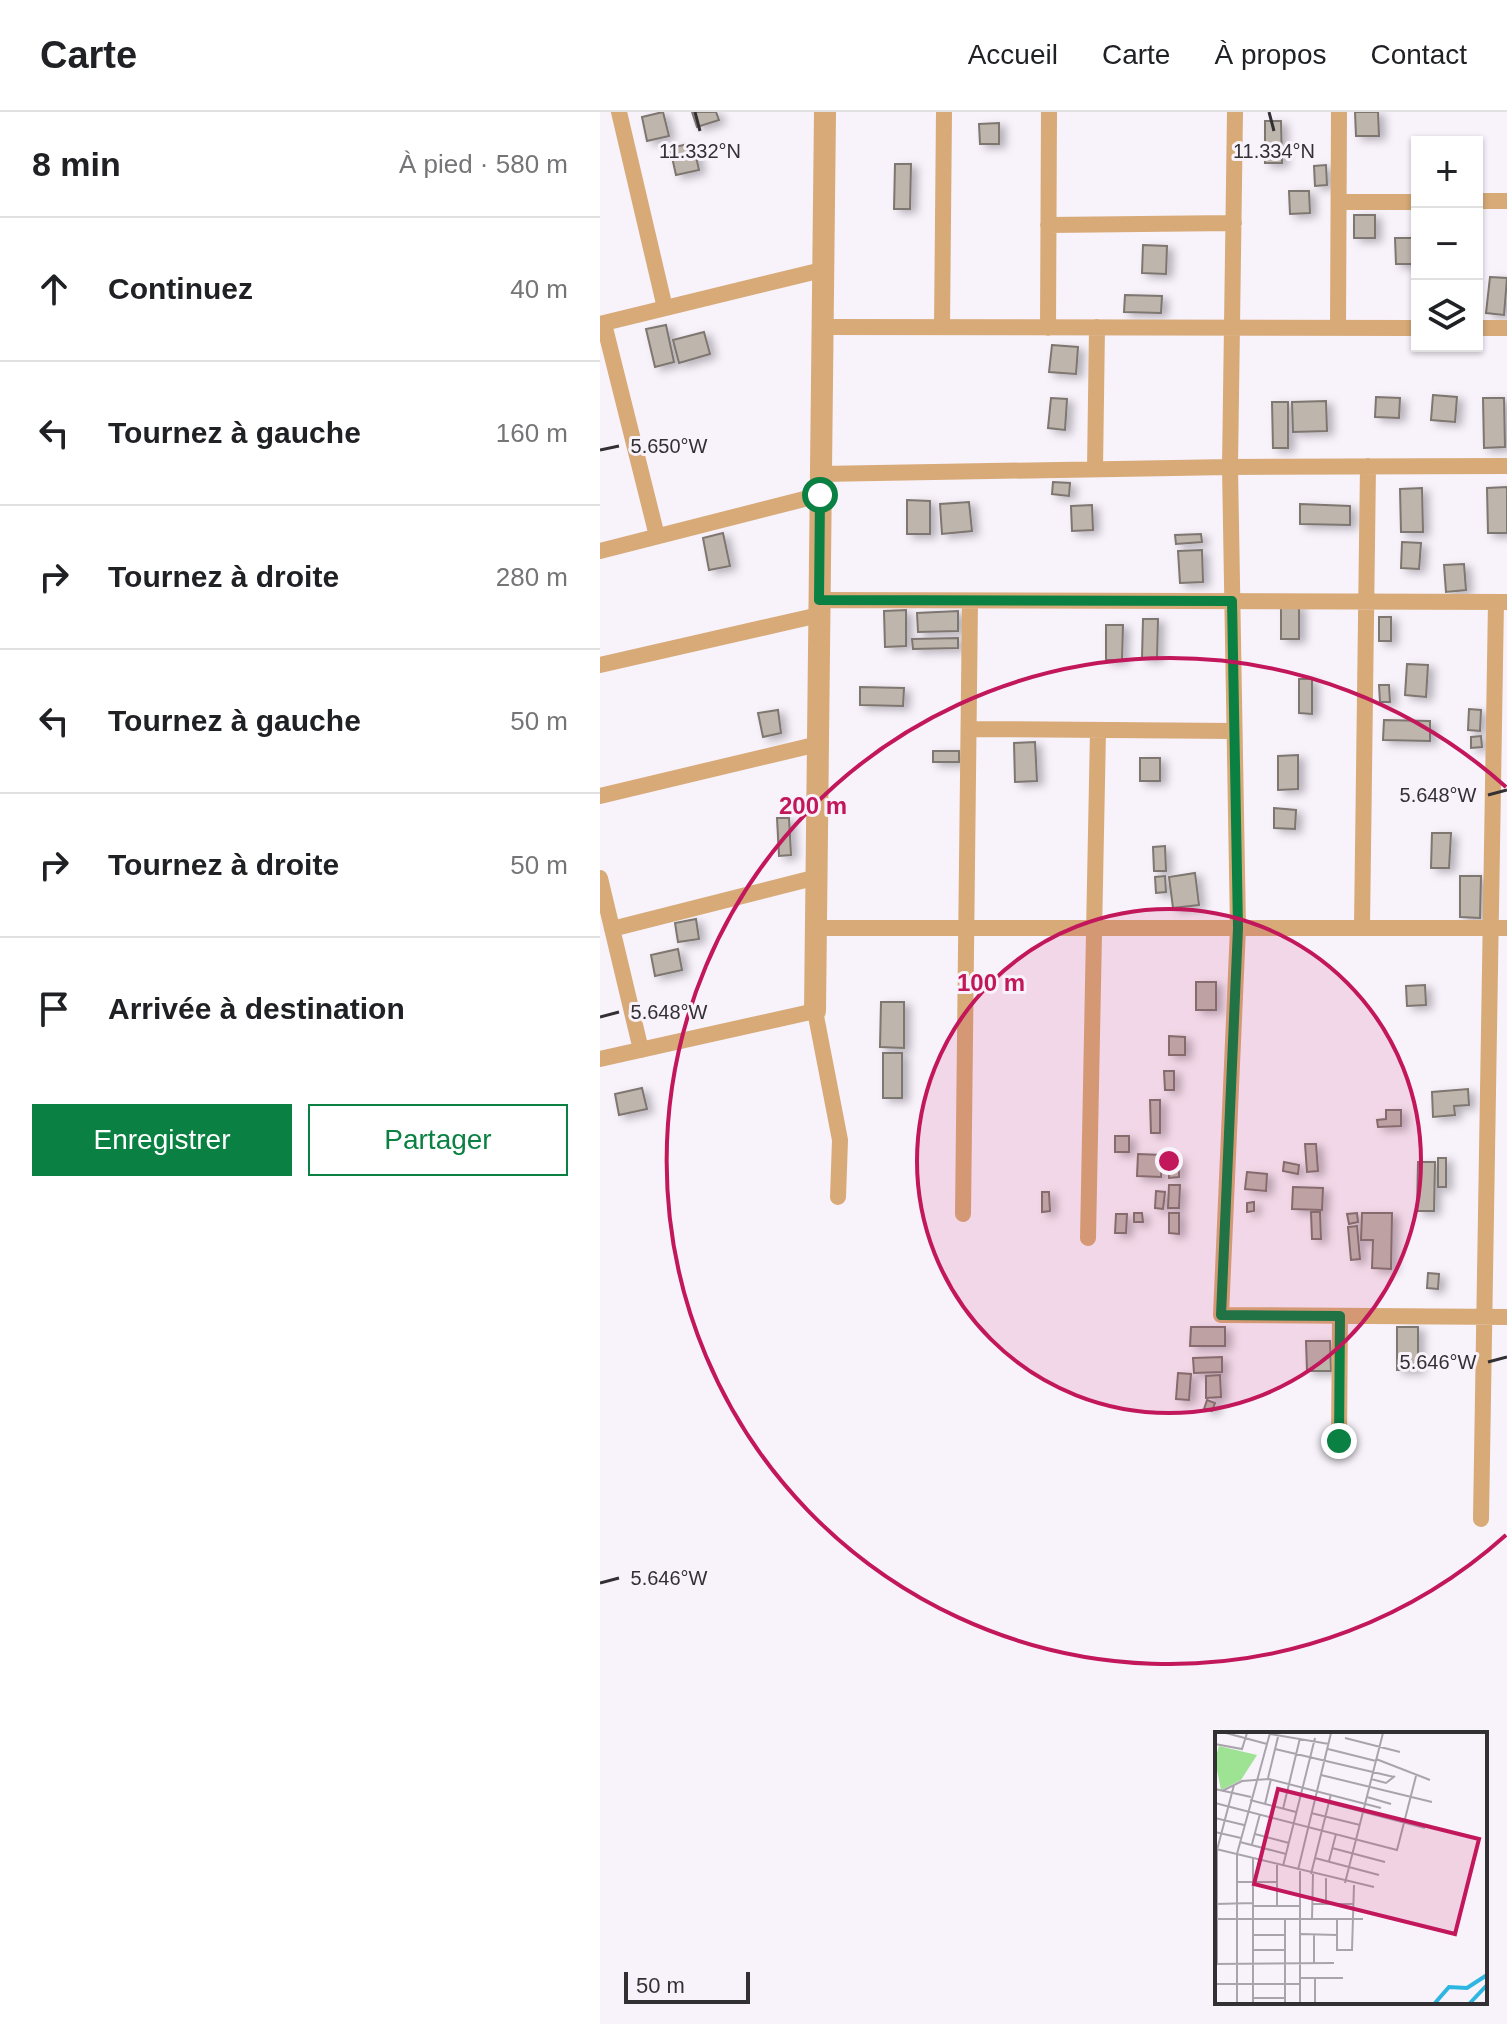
<!DOCTYPE html>
<html lang="fr">
<head>
<meta charset="utf-8">
<style>
	:root { --surface:#fff; --page:#f6f6f6; --text:#202124; --muted:#757577; --line:#e0e0e0; --accent:#0b8043 }
	body { margin:0; font-family:Arial,sans-serif; background:var(--page); color:var(--text) }
	.controls { position:absolute; right:24px; top:24px; display:grid; overflow:hidden; border-radius:0px; box-shadow:0 2px 6px #0004 }
	.controls button { width:72px; height:72px; display:grid; place-items:center; padding:0; border:0; border-bottom:2px solid var(--line); background:var(--surface); color:var(--text); font:40px sans-serif }
	.scale { position:absolute; left:24px; bottom:20px; width:126px; box-sizing:border-box; padding-left:8px; border:4px solid #333034; border-top:0; font-size:22px; line-height:28px; white-space:nowrap; color:#333034; -webkit-text-stroke:6px #f8f2fb; paint-order:stroke }
	.stop { position:absolute; width:24px; height:24px; margin:-18px; border:6px solid #0b8043; border-radius:50%; background:#fff }
	.stop.end { background:#0b8043; border-color:#fff; box-shadow:0 2px 8px #0008 }
	.list { margin:0; padding:0; list-style:none }
	h2 { display:flex; justify-content:space-between; align-items:center; height:104px; margin:0; padding:0 32px; font-size:34px }
	h2 small { font-size:26px; font-weight:400; color:var(--muted) }
	.list li { display:grid; grid-template-columns:52px 1fr auto; gap:24px; align-items:center; box-sizing:border-box; height:144px; padding:0 32px; border-top:2px solid var(--line) }
	.list b { display:block; font-size:30px; white-space:nowrap }
	.list em { font-size:26px; font-style:normal; color:var(--muted) }
	.actions { display:flex; gap:16px; padding:24px 32px }
	.actions a { flex:1; padding:18px 0; border:2px solid var(--accent); border-radius:0px; text-align:center; font-size:28px; color:var(--accent) }
	.actions .main { background:var(--accent); color:#fff }
	.icon { flex:none; width:44px; height:44px; fill:none; stroke:currentColor; stroke-width:2; stroke-linecap:round; stroke-linejoin:round }
	.map { position:relative; flex:none; width:907px; height:1912px; overflow:hidden }
	header { display:flex; align-items:center; gap:48px; box-sizing:border-box; height:112px; padding:0 40px; background:var(--surface); border-bottom:2px solid var(--line) }
	header strong { font-size:38px }
	nav { display:flex; gap:44px; margin-inline-start:auto; font-size:28px }
	main { display:flex }
	aside { flex:1; background:var(--surface) }
	.map>svg:first-child { display:block }
	.building { fill:#beb5ad; stroke:#7e766f; stroke-width:2; filter:url(#shadow) }
	.lines { fill:none; stroke-linecap:round; stroke-linejoin:round }
	.minor { stroke:#d7aa78; stroke-width:16 }
	.tertiary { stroke:#d7aa78; stroke-width:22 }
	.route { stroke:#0b8043; stroke-width:10 }
	.ticks { fill:none; stroke:#333034; stroke-width:3 }
	.ring { fill:none; stroke:#c2185b; stroke-width:4 }
	.inset-river { fill:none; stroke:#2db6e1; stroke-width:4 }
	.inset-road { fill:none; stroke:#a9a4ab; stroke-width:2 }
	.view { fill:#c2185b; fill-opacity:0.15; stroke:#c2185b; stroke-width:4 }
	.inset-edge { fill:none; stroke:#333034; stroke-width:4 }
	.ticks-label { font-size:20px; text-anchor:middle; fill:#333034; stroke:#f8f2fb; stroke-width:6; stroke-linejoin:round; paint-order:stroke }
	.centre { fill:#c2185b; stroke:#f8f2fb; stroke-width:4 }
	.ring-label { font-size:24px; text-anchor:middle; font-weight:bold; fill:#c2185b; stroke:#f8f2fb; stroke-width:6; stroke-linejoin:round; paint-order:stroke }
</style>
</head>
<body>
<header>
<strong>Carte</strong>
<nav><a>Accueil</a><a>Carte</a><a>À propos</a><a>Contact</a></nav>
</header>
<main>
<aside>
<h2>8 min<small>À pied · 580 m</small></h2>
<ul class="list">
<li><svg class="icon" aria-label="ahead" viewBox="0 0 24 24"><path d="M12 20V5M6 11l6-6 6 6"/></svg><div><b>Continuez</b></div><em>40 m</em></li>
<li><svg class="icon" aria-label="left" viewBox="0 0 24 24"><path d="M17 20v-9H6M10 6l-5 5 5 5"/></svg><div><b>Tournez à gauche</b></div><em>160 m</em></li>
<li><svg class="icon" aria-label="right" viewBox="0 0 24 24"><path d="M7 20v-9h11M14 6l5 5-5 5"/></svg><div><b>Tournez à droite</b></div><em>280 m</em></li>
<li><svg class="icon" aria-label="left" viewBox="0 0 24 24"><path d="M17 20v-9H6M10 6l-5 5 5 5"/></svg><div><b>Tournez à gauche</b></div><em>50 m</em></li>
<li><svg class="icon" aria-label="right" viewBox="0 0 24 24"><path d="M7 20v-9h11M14 6l5 5-5 5"/></svg><div><b>Tournez à droite</b></div><em>50 m</em></li>
<li><svg class="icon" aria-label="arrive" viewBox="0 0 24 24"><path d="M6 21V4h12l-3 4 3 4H6"/></svg><div><b>Arrivée à destination</b></div></li>
</ul>
<div class="actions"><a class="main">Enregistrer</a><a>Partager</a></div>
</aside>
<div class="map">
<svg width="907" height="1912" viewBox="0 0 907 1912">
	<defs>
		<filter id="shadow"><feDropShadow dx="6" dy="3.5" stdDeviation="4" flood-color="#0004"/></filter>
	</defs>
	<rect width="100%" height="100%" fill="#f8f2fb"/>
	<path class="building" d="M63,0L69,24L47,29L42,5Z
		M92,0H116L119,8L97,15Z
		M755,0H778L779,24H756Z
		M665,9H681L682,51H665Z
		M399,11V32H380L379,12Z
		M93,31L99,58L76,63L70,36Z
		M295,52H311L310,97H294Z
		M726,53L727,73L715,74L714,54Z
		M689,79H709L710,101L690,102Z
		M754,103H775V126H754Z
		M795,126H813V152H796Z
		M543,133L567,134L566,162L542,161Z
		M890,165L907,166L904,203L886,201Z
		M525,183L562,184L561,201L524,200Z
		M66,213L74,250L55,255L46,217Z
		M104,220L110,242L79,251L73,228Z
		M452,233L478,235L476,262L449,260Z
		M833,283L857,285L855,310L831,308Z
		M776,285L800,286L799,306L775,305Z
		M451,286L467,287L465,318L448,316Z
		M883,286H904L905,335L884,336Z
		M726,289L727,319L693,320L692,290Z
		M672,290H688V336H673Z
		M453,370L470,371L469,384L452,382Z
		M907,375V421H888L887,376Z
		M822,376L823,420H801L800,377Z
		M307,388L330,389V422H307Z
		M369,390L372,419L342,422L340,392Z
		M700,392L750,394V413L700,412Z
		M492,393L493,418L472,419L471,394Z
		M123,421L130,454L109,458L103,426Z
		M601,422L602,430L576,432L575,423Z
		M802,430L821,431L819,457L801,456Z
		M602,438L603,470L580,471L578,439Z
		M864,452L866,478L846,480L844,453Z
		M681,493H699V527H681Z
		M306,498V534L285,535L284,499Z
		M358,499V519L318,520L317,501Z
		M779,505H791V529H779Z
		M543,507H558L557,546H542Z
		M506,513H523L522,548H506Z
		M358,526V536L313,537L312,527Z
		M807,552L828,553L826,585L805,583Z
		M699,567H712V602L699,601Z
		M779,573H789L790,590H780Z
		M260,575L304,576L303,594L260,593Z
		M869,597L881,598L880,619L868,618Z
		M178,598L181,621L163,625L158,601Z
		M784,608L830,609V629L783,628Z
		M881,624L882,635L871,636V625Z
		M435,630L437,669L415,670L414,631Z
		M333,639H359V650H333Z
		M698,643V677L678,678V644Z
		M540,646H560V669H540Z
		M674,696L696,698L695,717L674,716Z
		M177,706H189L191,743L179,744Z
		M832,721H851L849,756H831Z
		M565,734L566,759H554L553,735Z
		M595,761L599,793L573,796L569,765Z
		M565,764L566,780L556,781L555,765Z
		M860,764H881L880,806L860,805Z
		M96,807L99,827L78,830L75,811Z
		M78,837L82,858L55,864L51,843Z
		M596,870H616V898H596Z
		M825,873L826,893L807,894L806,874Z
		M281,890H304V936L280,935Z
		M569,924L585,925V943H569Z
		M283,941H302V986H283Z
		M564,959H574V978H565Z
		M42,976L47,997L19,1003L15,982Z
		M868,977L869,993L854,994L855,1003L833,1005L832,980Z
		M550,988H560V1021H551Z
		M786,998H801V1014L778,1015L777,1008L786,1007Z
		M515,1024H529V1040H515Z
		M705,1032H716L718,1059L707,1060Z
		M538,1042L562,1043L561,1065L537,1064Z
		M568,1045H579V1065L569,1066Z
		M838,1046H846V1075H838Z
		M684,1050L699,1053L698,1062L683,1059Z
		M818,1050H835L834,1099H817Z
		M647,1060L667,1062L666,1079L645,1077Z
		M569,1073H580L579,1096H568Z
		M693,1075L723,1076L722,1098L692,1097Z
		M556,1079L565,1080L563,1097L555,1096Z
		M442,1080H449L450,1099L442,1100Z
		M654,1090V1099L647,1100V1091Z
		M711,1100H720L721,1127H712Z
		M534,1101H542L543,1110H534Z
		M569,1101H579V1122L569,1121Z
		M757,1101L758,1110L749,1112L747,1102Z
		M762,1101H792L791,1157L772,1156L773,1128H761Z
		M516,1102H527L526,1121H515Z
		M757,1114L760,1147L751,1148L748,1115Z
		M828,1161L839,1162L838,1177L827,1176Z
		M591,1215H625V1234H590Z
		M797,1215H818V1258H797Z
		M706,1229H730L731,1259H707Z
		M622,1245V1260L594,1261L593,1246Z
		M578,1261L591,1262L589,1288L576,1287Z
		M620,1263L621,1285L606,1286V1264Z
		M607,1288L615,1291L612,1299L604,1297Z"/>
	<g class="lines">
		<path class="minor" d="M19,0L65,196
			M635,0L630,355L638,816L621,1203L907,1205
			M877,89H907
			M739,90H817
			M448,113L634,111
			M0,212L222,158
			M4,212L57,424
			M221,215L817,216
			M342,215L344,0
			M448,216L449,0
			M738,216L739,0
			M877,216H907
			M495,357L497,215
			M220,362L630,355L907,354
			M0,439L220,383
			M219,488L907,490
			M0,553L219,503
			M369,617L634,619
			M0,684L218,632
			M0,766L41,938
			M762,815L768,354
			M216,816H907
			M12,817L217,765
			M0,947L215,899L240,1028L238,1085
			M363,1102L370,489
			M488,1126L498,619
			M739,1329L740,1204
			M881,1407L896,490"/>
		<path class="tertiary" d="M215,899L225,0"/>
	</g>
	<g class="lines">
		<path class="route" d="M220,383L219,488L632,489L638,816L621,1203L740,1204L739,1329"/>
	</g>
	<path class="ticks" d="M95,0L100,19M669,0L674,19M0,338L19,334M888,683L907,678M0,905L19,900M888,1250L907,1245M0,1471L19,1466"/>
	<circle cx="569" cy="1049" r="252" fill="#c2185b" fill-opacity=".12"/>
	<g class="ring">
		<circle cx="569" cy="1049" r="252"/>
		<path d="M906 1423A503 503 0 1 1 906 675"/>
	</g>
	<g transform="translate(615 1620)">
		<rect width="272" height="272" fill="#f8f2fb"/>
		<path d="M4,14L42,23L26,48L6,58L0,28Z" fill="#9ee293"/>
		<path class="inset-river" d="M220,271L234,255L252,256L272,243M255,271L272,253"/>
		<path class="inset-road" d="M11,1L52,12M55,2L114,12M130,6L185,20M0,12L27,17L32,1M60,17L179,45M113,17L161,29M161,27L215,48M106,43L217,70M53,46L63,5M156,47L171,51L180,44M0,57L36,65M7,59L27,49L54,47L166,76M152,65L176,72M35,68L81,80M0,71L182,118L201,44M114,71L210,96M50,72L56,47M68,77L85,6M96,81L145,93M0,86L29,93M0,100L26,106M40,102L74,111M25,110L71,122M37,112L45,82M117,116L170,130M1,117L159,155M38,126V271M100,126L164,143M114,129L121,102M62,133V174M68,134L100,6M83,138L116,1M96,142L116,62M22,150H61M130,151L168,1M1,172L38,171M97,172H139M111,172V146M38,174H86M1,187H148M97,187L98,142M122,187V218H137L139,153M86,202L122,203M38,203H71M38,218H71M0,232L119,231M2,232V118L19,53M99,232V203M85,246H128M100,246V271M0,252H85M38,266H70M22,271V122L55,1M70,271V187M85,271V139"/>
		<path class="view" d="M63,57L264,107L240,202L39,152Z"/>
		<rect width="272" height="272" class="inset-edge"/>
	</g>
	<g class="ticks-label">
		<text x="100" y="46">11.332°N</text>
		<text x="674" y="46">11.334°N</text>
		<text x="69" y="341">5.650°W</text>
		<text x="838" y="690">5.648°W</text>
		<text x="69" y="907">5.648°W</text>
		<text x="838" y="1257">5.646°W</text>
		<text x="69" y="1473">5.646°W</text>
	</g>
	<circle cx="569" cy="1049" r="12" class="centre"/>
	<g class="ring-label">
		<text x="213" y="702">200 m</text>
		<text x="391" y="879">100 m</text>
	</g>
</svg>
<div class="controls">
<button>+</button>
<button>−</button>
<button><svg class="icon" aria-label="layers" viewBox="0 0 24 24"><path d="M12 4l9 5-9 5-9-5zM3 14l9 5 9-5"/></svg></button>
</div>
<div class="scale">50 m</div>
<div class="stop" style="left:220px;top:383px"></div>
<div class="stop end" style="left:739px;top:1329px"></div>
</div>
</main>
</body>
</html>
